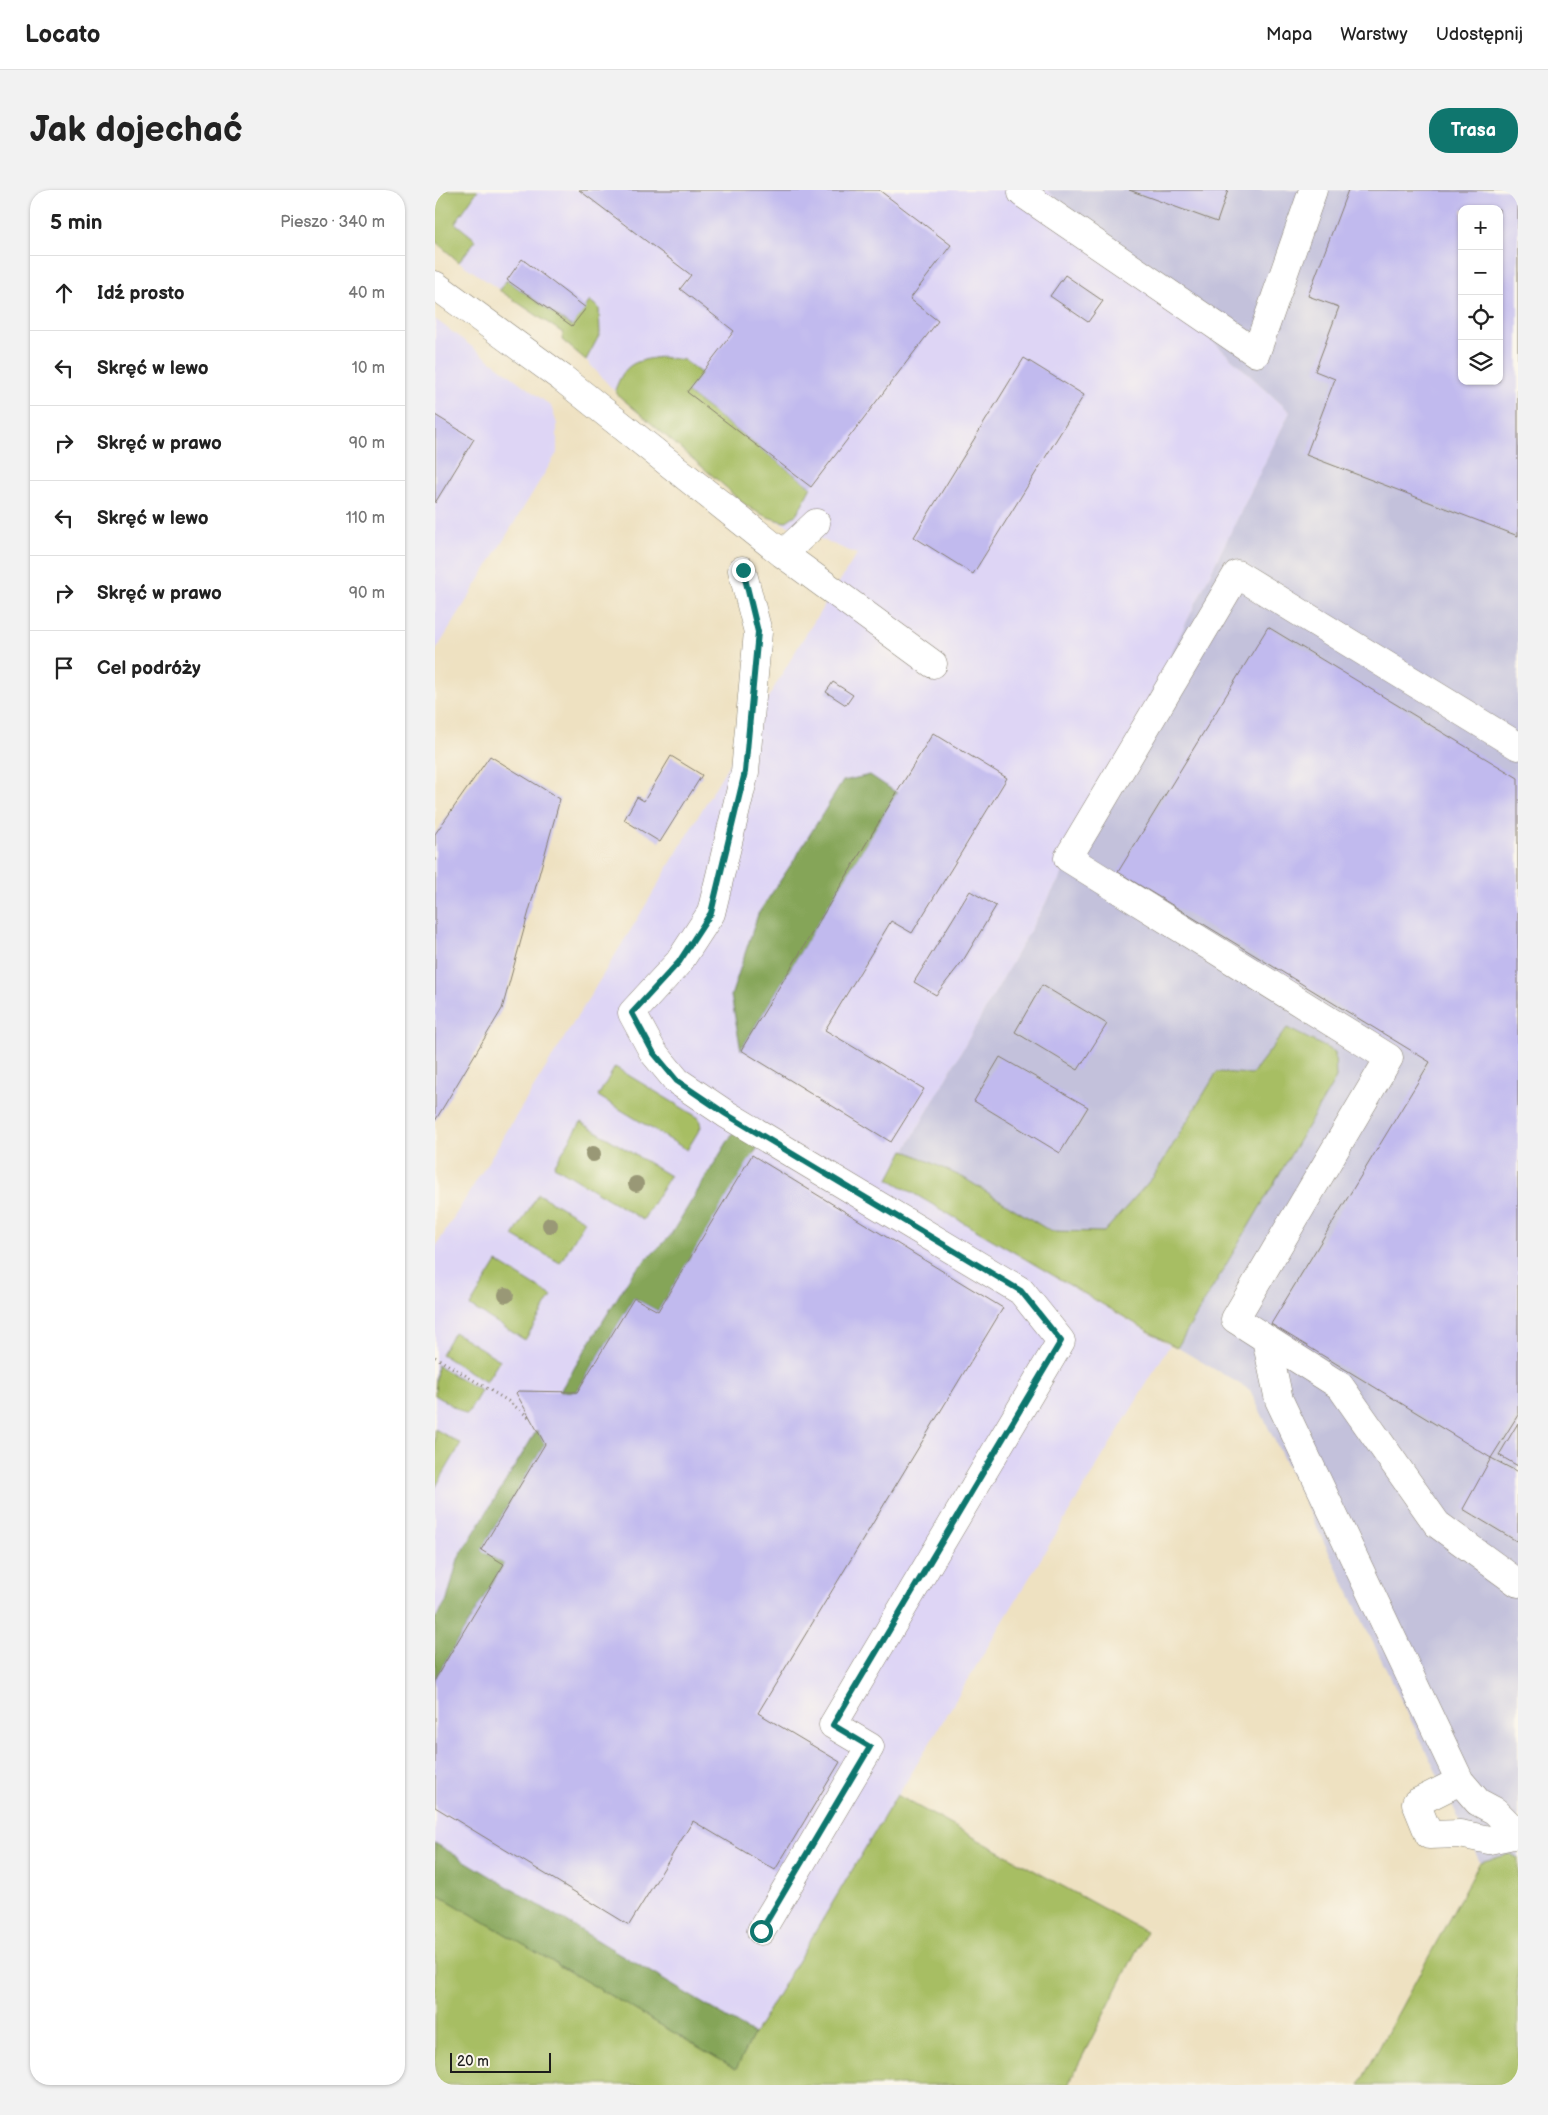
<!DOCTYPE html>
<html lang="pl">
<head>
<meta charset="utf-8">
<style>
	:root { --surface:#fff; --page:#f2f2f2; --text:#222; --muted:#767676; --line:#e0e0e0; --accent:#0f766e }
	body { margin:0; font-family:"Balsamiq Sans",sans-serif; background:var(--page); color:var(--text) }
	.controls { position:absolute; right:15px; top:15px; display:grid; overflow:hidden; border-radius:10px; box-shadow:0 1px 4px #0004 }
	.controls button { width:45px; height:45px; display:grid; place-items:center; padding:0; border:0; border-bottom:1px solid var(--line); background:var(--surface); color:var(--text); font:25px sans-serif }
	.scale { position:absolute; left:15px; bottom:12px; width:101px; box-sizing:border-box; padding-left:5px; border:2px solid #1c1c1c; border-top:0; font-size:14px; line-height:18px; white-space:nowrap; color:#1c1c1c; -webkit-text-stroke:4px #fbf7ec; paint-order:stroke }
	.stop { position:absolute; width:15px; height:15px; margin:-11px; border:4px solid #0f766e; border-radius:50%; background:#fff }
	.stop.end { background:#0f766e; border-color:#fff; box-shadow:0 1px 5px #0008 }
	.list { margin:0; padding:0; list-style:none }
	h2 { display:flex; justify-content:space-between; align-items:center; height:65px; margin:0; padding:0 20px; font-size:21px }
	h2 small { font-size:16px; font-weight:400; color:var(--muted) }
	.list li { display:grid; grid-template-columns:32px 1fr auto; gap:15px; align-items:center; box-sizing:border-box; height:75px; padding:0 20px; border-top:1px solid var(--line) }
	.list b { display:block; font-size:19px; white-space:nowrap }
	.list em { font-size:16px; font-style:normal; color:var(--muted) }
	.icon { flex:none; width:28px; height:28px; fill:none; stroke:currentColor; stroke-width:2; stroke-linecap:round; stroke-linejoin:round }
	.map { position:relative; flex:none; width:1083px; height:1895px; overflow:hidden; border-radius:20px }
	header { display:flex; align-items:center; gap:30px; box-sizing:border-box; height:70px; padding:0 25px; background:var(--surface); border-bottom:1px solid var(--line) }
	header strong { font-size:24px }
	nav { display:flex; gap:28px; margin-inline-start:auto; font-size:18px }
	.intro { display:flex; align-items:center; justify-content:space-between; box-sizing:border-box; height:120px; padding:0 30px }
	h1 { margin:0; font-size:35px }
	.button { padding:12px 22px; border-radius:20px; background:var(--accent); color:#fff; font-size:18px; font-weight:700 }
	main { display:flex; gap:30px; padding:0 30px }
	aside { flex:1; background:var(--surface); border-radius:20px; box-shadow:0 1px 4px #0004 }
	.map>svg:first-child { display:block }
	.built { fill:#ded5f5 }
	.industrial { fill:#c3c1db; fill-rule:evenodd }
	.green { fill:#a7be63; stroke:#626d40 }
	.forest { fill:#85a559; stroke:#50603a }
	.building { fill:#c1baee; fill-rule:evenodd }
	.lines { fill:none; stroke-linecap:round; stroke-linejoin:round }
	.minor-casing { stroke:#857e6e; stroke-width:29 }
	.path { stroke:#857e6e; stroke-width:3; stroke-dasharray:1 4; stroke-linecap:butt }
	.minor { stroke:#fff; stroke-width:28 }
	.tree { fill:#999876 }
	.route { stroke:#0f766e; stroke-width:6 }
</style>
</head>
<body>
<header>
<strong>Locato</strong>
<nav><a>Mapa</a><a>Warstwy</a><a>Udostępnij</a></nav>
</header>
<div class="intro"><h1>Jak dojechać</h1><a class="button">Trasa</a></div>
<main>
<aside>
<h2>5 min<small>Pieszo · 340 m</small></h2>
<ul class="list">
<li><svg class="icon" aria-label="ahead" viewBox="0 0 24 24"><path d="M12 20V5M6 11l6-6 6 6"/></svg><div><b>Idź prosto</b></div><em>40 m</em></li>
<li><svg class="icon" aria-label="left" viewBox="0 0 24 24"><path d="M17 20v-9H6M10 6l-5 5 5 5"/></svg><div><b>Skręć w lewo</b></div><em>10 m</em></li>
<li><svg class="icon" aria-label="right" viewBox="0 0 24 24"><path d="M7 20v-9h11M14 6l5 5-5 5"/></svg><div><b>Skręć w prawo</b></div><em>90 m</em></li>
<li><svg class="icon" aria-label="left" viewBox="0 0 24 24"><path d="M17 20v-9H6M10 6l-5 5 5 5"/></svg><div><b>Skręć w lewo</b></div><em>110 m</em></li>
<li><svg class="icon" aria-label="right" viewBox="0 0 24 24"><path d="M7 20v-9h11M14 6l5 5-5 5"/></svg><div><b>Skręć w prawo</b></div><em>90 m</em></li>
<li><svg class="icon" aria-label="arrive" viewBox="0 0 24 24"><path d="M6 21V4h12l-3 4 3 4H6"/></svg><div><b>Cel podróży</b></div></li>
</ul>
</aside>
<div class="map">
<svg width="1083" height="1895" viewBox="0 0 1083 1895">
	<rect width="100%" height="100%" fill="#fbf7ec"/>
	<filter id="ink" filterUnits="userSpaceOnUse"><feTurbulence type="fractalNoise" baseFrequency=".02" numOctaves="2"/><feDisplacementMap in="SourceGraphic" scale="10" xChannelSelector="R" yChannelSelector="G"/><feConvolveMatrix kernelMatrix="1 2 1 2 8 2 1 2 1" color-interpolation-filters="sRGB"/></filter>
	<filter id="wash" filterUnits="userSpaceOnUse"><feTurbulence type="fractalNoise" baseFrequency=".0096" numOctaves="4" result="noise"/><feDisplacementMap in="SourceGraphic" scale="20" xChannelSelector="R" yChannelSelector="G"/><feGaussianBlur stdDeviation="1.12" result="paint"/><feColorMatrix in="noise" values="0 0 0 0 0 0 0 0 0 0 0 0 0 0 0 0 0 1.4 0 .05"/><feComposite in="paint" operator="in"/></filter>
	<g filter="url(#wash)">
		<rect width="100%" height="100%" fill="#eee1c1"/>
		<path class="built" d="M0,0H612L855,222L629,681L454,989L735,1155L319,1844L0,1653V1058L206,723L366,452L422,364L332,327L302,309L293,299L183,205L151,170L127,150L128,143L24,72L0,51Z
			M0,129L116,216L122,234V263L0,462Z"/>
		<path class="industrial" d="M612,0H1083V1679L1045,1672L815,1200L454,989L629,681L855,222ZM1027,19H1064V191H1027Z"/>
		<path class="green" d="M0,0H43L20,33L41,50L24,72L0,51Z
			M72,90L136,136L155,111L164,118L165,144L151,170L127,150L128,143L64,100Z
			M226,167L249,170L267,184L253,203L376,297L362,324L350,332C329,328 306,315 293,299L183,205L180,200C190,173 199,171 226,167Z
			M852,838L900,862L901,888L742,1158L454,989L469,960L529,988L615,1041L669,1042L719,986L782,882L817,884Z
			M180,877L264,928L266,937L252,960L163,906Z
			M146,932L235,986L208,1030L119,976Z
			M103,1004L150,1031L125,1073L78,1046Z
			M62,1072L117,1106L90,1150L35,1116Z
			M19,1142L65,1170L51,1192L6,1164Z
			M2,1175L46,1201L32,1225L0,1205Z
			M0,1239L26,1254L0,1298Z
			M462,1605L711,1742L633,1895H0V1703L301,1879L319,1844Z
			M1075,1664L1083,1668V1895H924L1045,1672Z"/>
		<path class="forest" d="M435,585L462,603L306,860L296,806L323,724L359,670L408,591Z
			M299,941L323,957L223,1121L199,1108L142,1202L125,1201L197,1084L235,1046Z
			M102,1240L110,1254L46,1360L69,1374L0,1489V1430L12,1410L23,1369Z
			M0,1653L319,1844L301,1879L0,1703Z"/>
		<g id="blocks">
			<path class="building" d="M144,0H444L516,55L475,109L503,131L376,297L252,202L299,141L245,99L256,85Z
				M694,0H793L782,32Z
				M913,0H1083V346L871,265L900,189L880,181L904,117L873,106ZM1027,19H1064V191H1027Z
				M87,69L151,118L137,136L72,90Z
				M630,85L668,111L653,132L615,106Z
				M589,168L649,205L538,384L479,347Z
				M0,225L39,249L0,313Z
				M833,437L1083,588V1225L1056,1268L1083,1282V1352L1028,1319L1056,1268L836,1134L995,872L683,682Z
				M398,492L418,505L411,515L391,502Z
				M498,543L572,588L477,743L456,731L390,840L489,899L456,952L306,860Z
				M55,566L125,609L67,819L0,931V644Z
				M236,566L267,585L225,652L189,630L202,607L209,611Z
				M535,701L561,716L529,769L501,805L479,792Z
				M607,795L672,834L643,880L580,842Z
				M565,867L653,917L625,963L539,911Z
				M317,965L568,1118L323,1523L405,1572L340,1680L258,1631L194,1735L0,1617V1489L69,1374L46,1360L110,1254L81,1203L83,1201L142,1202L199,1108L223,1121Z
				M1083,1233V1276L1064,1265Z"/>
		</g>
	</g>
	<g filter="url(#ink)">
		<use href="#blocks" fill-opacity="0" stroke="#857e6e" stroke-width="1"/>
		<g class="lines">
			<defs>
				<path id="minor" d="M588,0L587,3L821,163L878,0
					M0,95L127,188L348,364L498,474
					M348,364L381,333
					M307,380L323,442L310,582L276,723L244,772L197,823L218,862L242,891L291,924L586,1101L626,1151L398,1535L435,1557L326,1741
					M1083,556L802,384L633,668L954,868L800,1129L905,1196L1002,1334L1083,1393
					M831,1149L844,1210L1025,1591L981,1613L994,1645L1025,1644L1054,1650L1083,1644
					M1025,1591L1043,1612L1060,1621L1083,1644"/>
			</defs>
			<use href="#minor" class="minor-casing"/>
			<path class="path" d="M0,1167L73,1211L95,1228"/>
			<use href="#minor" class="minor"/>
		</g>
		<g class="tree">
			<circle cx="158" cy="964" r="8"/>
			<circle cx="201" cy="994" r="8"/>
			<circle cx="115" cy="1035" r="8"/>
			<circle cx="71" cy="1105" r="8"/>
		</g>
	</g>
	<g class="lines" filter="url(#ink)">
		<path class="route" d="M308,380L323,442L310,582L276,723L244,772L197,823L218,862L242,891L291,924L586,1101L626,1151L398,1535L435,1557L326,1741"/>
	</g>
</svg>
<div class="controls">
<button>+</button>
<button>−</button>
<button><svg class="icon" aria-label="locate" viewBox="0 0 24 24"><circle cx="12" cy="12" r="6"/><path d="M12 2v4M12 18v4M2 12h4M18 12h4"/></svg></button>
<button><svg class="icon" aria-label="layers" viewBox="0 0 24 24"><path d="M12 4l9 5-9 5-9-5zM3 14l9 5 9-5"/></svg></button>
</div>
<div class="scale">20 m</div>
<div class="stop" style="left:326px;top:1741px"></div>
<div class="stop end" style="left:308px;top:380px"></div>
</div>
</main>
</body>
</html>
